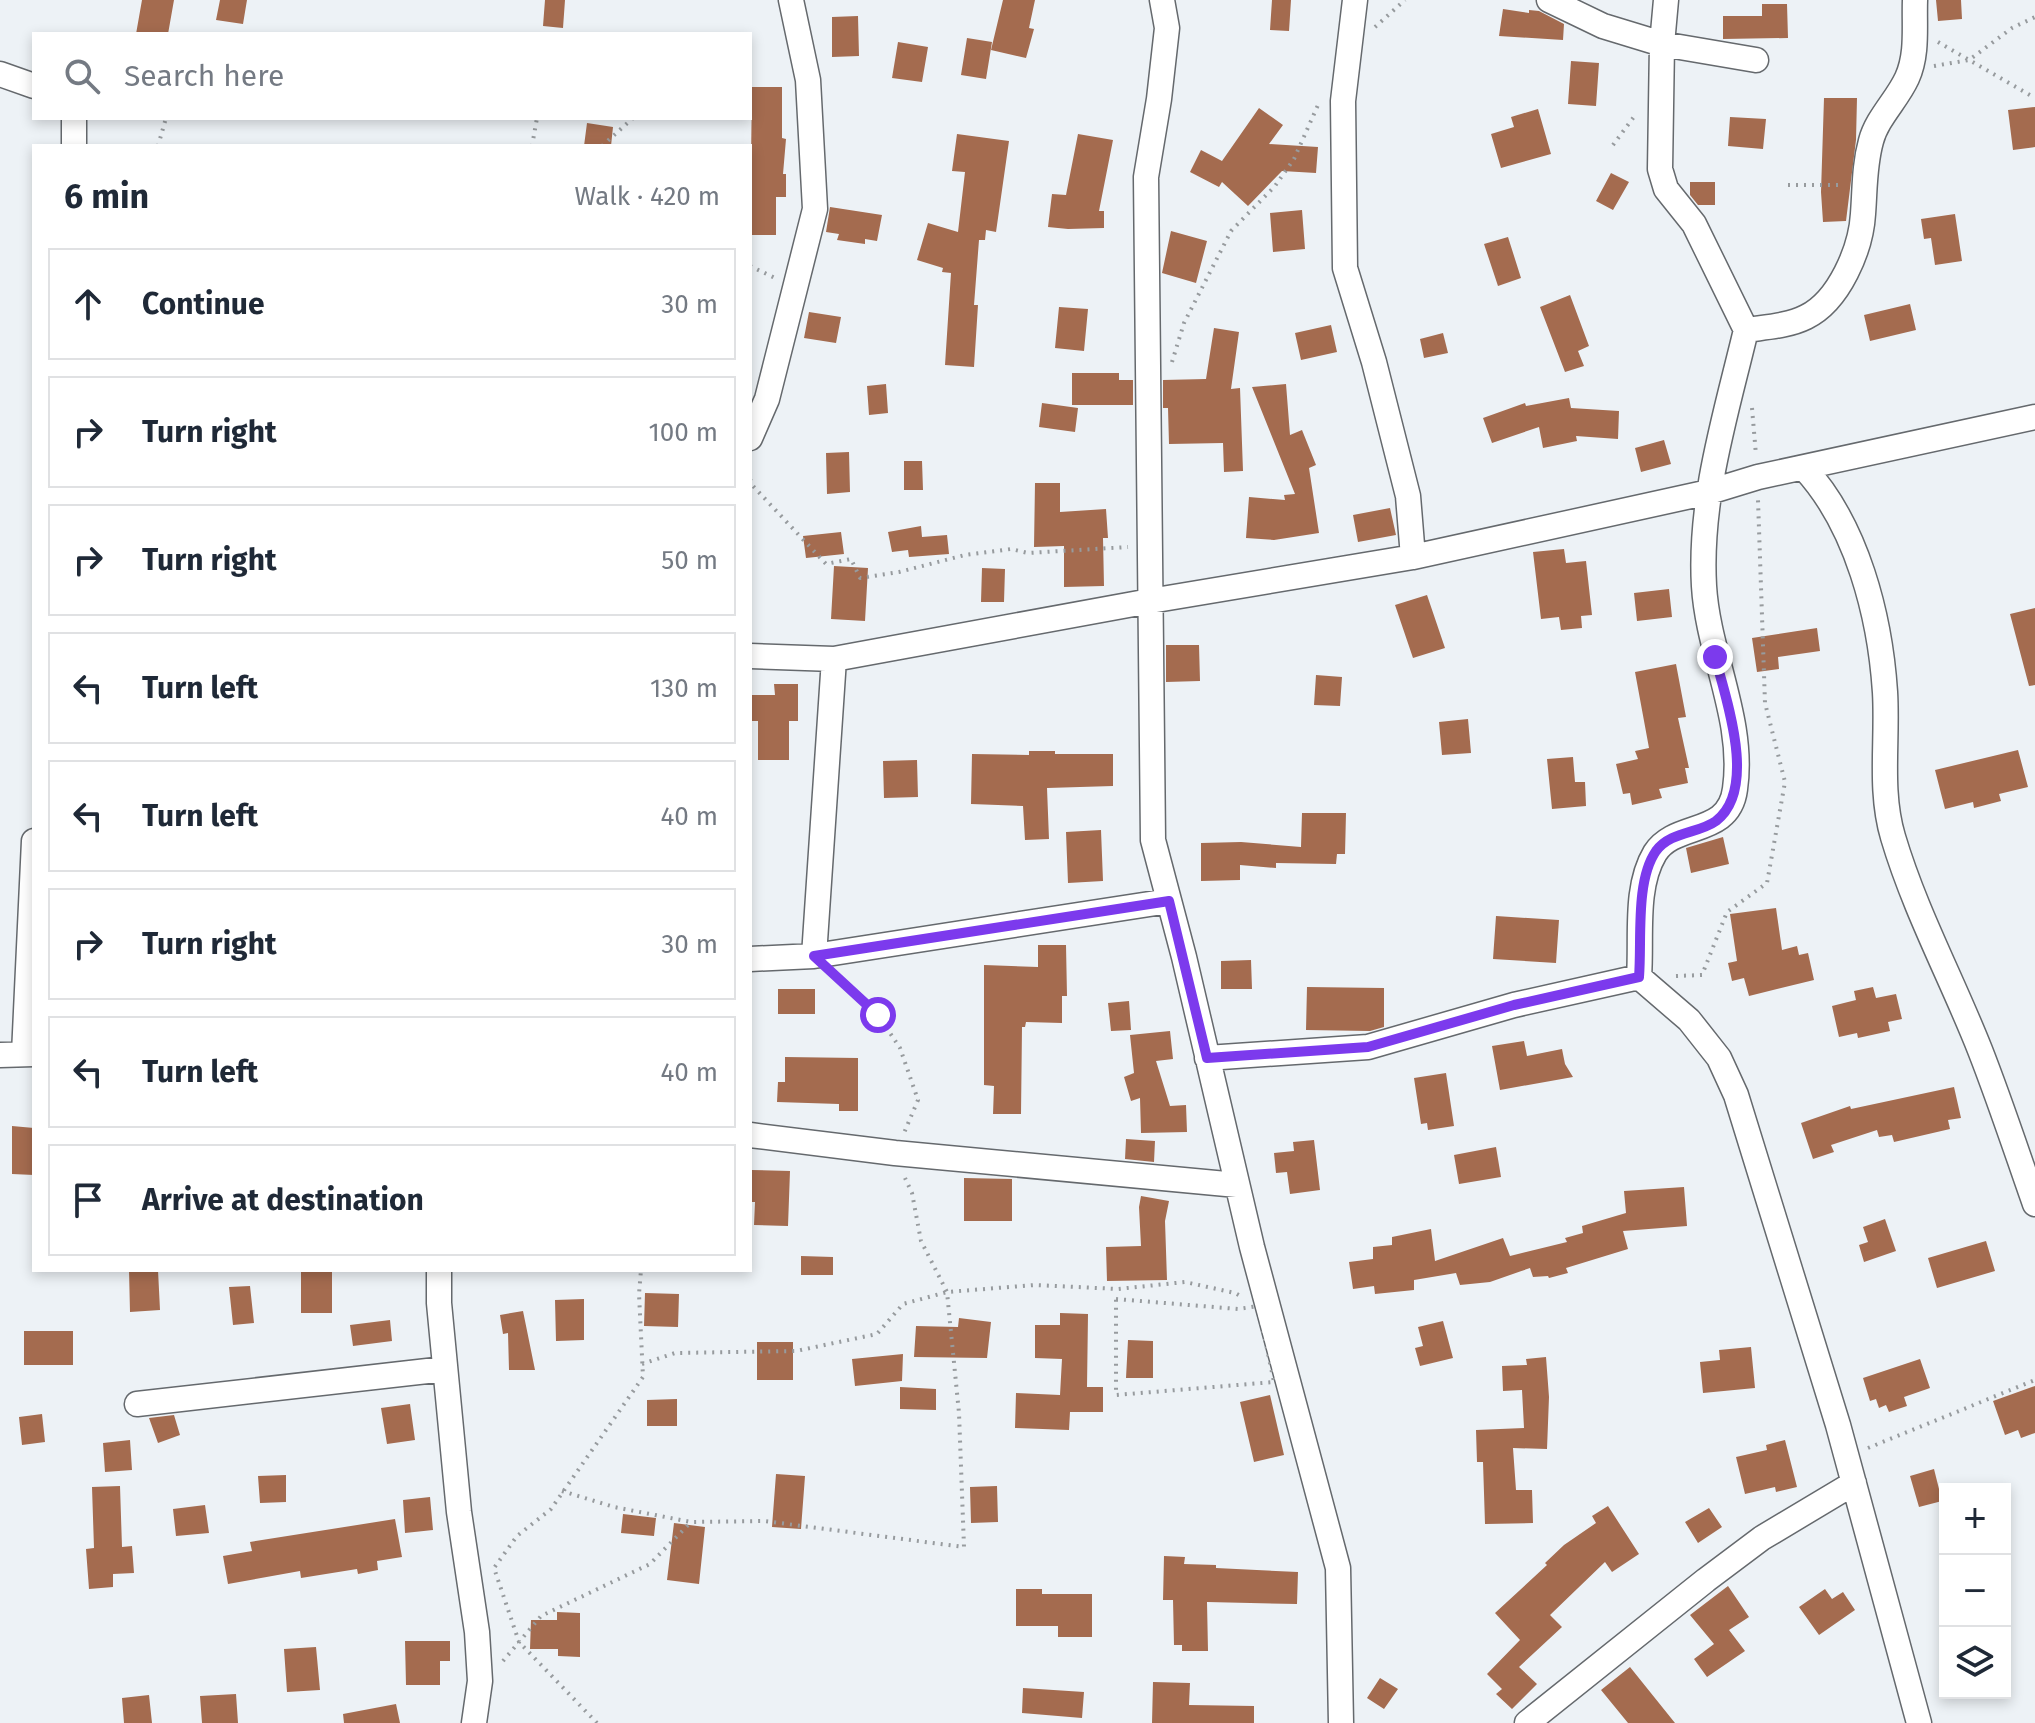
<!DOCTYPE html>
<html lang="en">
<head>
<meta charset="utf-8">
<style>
	:root { --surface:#fff; --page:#f2f2f3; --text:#1f2937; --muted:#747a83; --line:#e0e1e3 }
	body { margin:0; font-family:"Fira Sans",sans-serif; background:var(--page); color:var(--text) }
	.controls { position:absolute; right:24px; bottom:24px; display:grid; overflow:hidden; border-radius:0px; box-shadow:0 4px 12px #0003 }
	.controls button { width:72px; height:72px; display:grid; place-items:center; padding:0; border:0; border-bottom:2px solid var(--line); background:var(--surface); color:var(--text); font:40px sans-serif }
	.stop { position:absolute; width:24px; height:24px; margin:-18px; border:6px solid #7c3aed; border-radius:50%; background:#fff }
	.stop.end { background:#7c3aed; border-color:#fff; box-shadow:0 2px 8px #0008 }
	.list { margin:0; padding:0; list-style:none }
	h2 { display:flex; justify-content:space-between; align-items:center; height:104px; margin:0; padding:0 32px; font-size:34px }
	h2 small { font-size:26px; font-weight:400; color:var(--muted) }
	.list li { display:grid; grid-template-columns:52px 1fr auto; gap:24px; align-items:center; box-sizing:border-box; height:112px; margin:0 16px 16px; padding:0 16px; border:2px solid var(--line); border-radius:0px }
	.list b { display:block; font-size:30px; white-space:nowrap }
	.list em { font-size:26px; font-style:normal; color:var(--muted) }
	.icon { flex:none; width:44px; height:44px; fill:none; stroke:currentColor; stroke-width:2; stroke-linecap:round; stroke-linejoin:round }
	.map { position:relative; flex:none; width:2035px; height:1723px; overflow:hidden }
	.search { position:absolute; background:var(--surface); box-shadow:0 4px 12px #0003; left:32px; top:32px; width:720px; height:88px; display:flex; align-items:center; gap:20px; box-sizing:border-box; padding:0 28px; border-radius:0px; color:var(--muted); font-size:30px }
	.panel { position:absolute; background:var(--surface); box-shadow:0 4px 12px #0003; left:32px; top:144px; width:720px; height:1128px; border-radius:0px }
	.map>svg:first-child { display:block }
	.building { fill:#a46b4f }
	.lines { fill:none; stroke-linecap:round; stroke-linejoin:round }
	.minor-casing { stroke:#65696d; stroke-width:27 }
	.path { stroke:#979b9e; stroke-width:4; stroke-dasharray:2 6; stroke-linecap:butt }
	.minor { stroke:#fff; stroke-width:24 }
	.route { stroke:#7c3aed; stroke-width:10 }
</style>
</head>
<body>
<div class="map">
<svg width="2035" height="1723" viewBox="0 0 2035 1723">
	<rect width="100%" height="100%" fill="#edf2f6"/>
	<path class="building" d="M142,0H174L168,34H136Z
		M220,0H247L243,24L216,20Z
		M545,0H565L563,28L543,26Z
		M1003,0H1035L1029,28L1034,29L1026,58L991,50Z
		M1272,0H1291L1289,31L1270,30Z
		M1936,0H1961L1962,19L1938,21Z
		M1762,4H1787L1788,38L1723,39V16H1762Z
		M1503,9L1529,13V10L1539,11L1564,24L1563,40L1499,36Z
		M858,16L859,56L832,57V17Z
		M967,38L992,42L986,79L961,75Z
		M898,42L928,47L922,82L892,78Z
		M1571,61L1599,63L1596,106L1568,104Z
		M752,87H782V138L786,139L783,174H786V197H776V235H750Z
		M1824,98H1857L1856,140L1846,221L1823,222L1821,192Z
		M2035,107V147L2013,150L2008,110Z
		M1259,108L1283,125L1269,144L1318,147L1316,173L1282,171L1248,206L1222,182L1219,187L1190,172L1201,150L1222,161Z
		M1538,109L1551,154L1501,168L1491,134L1514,127L1511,117Z
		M1730,117L1766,119L1763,149L1728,146Z
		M587,123L613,127L611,146H584Z
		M957,134L1009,141L996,232L986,230L985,240H979L974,305H978L974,367L945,365L951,273L942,272L943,268L917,260L928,223L958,232L965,172L952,171Z
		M1078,134L1113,140L1099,211H1104V228L1068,229L1048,227L1052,194L1066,195Z
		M1611,173L1629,182L1613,210L1596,201Z
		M1690,182H1715V205H1698L1690,195Z
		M830,207L882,215L877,241L865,239V244L837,240L839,234L826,232Z
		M1302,210L1305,249L1273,252L1270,213Z
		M1955,214L1962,261L1935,265L1931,238L1924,239L1921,219Z
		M1171,231L1207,241L1196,283L1162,273Z
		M1508,237L1521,278L1498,286L1484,244Z
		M1570,295L1589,346L1578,351L1584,366L1565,372L1540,307Z
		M1910,304L1916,330L1870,341L1864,315Z
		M1059,307L1088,309L1084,351L1055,348Z
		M809,312L841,317L836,343L804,338Z
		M1331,325L1337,352L1301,360L1295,333Z
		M1214,328L1239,332L1231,389L1240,388L1243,471L1224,472L1223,443L1169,444L1168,408H1163V380L1206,379Z
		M1443,333L1448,353L1424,358L1420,339Z
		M1072,373H1119V380H1133V405H1072Z
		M886,384L888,413L869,415L867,386Z
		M1286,384L1290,435L1302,430L1316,465L1309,468L1319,533L1274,540L1246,538L1249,497L1285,500L1284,495L1295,494L1252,387Z
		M1569,398L1571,408L1619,411L1618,439L1576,436L1577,441L1543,448L1539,427L1492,443L1483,418L1525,403L1526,406Z
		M1042,403L1078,408L1075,432L1039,427Z
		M1664,440L1671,464L1641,472L1635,448Z
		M849,452L850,492L827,494L826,453Z
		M904,461H922L923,490H904Z
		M1035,483H1060V512L1106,509L1108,538H1103L1104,586L1064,587V546L1034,547Z
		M1390,508L1396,535L1358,542L1353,515Z
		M921,526L922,537L947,535L949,554L909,557L908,550L892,552L888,532Z
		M841,532L844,554L806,558L803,536Z
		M1564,549L1566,563L1586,561L1592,615L1581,616L1582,628L1561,630L1559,617L1541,619L1533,552Z
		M834,566L868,568L865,621L831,619Z
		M982,568L1005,569L1004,602H981Z
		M1669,589L1672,617L1637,621L1634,593Z
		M1427,595L1445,648L1413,658L1395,605Z
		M2035,608V685L2029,686L2010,614Z
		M1817,628L1820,651L1778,657L1779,669L1757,672L1752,638Z
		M1166,645H1199L1200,681L1166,682Z
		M1676,664L1686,717L1678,718L1689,768H1685L1688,783L1659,789L1662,798L1632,805L1630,793L1623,794L1616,764L1638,759L1635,751L1649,748L1635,672Z
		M1316,675L1342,677L1340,706L1314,705Z
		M774,684H798V721H789V760H758V721H752V695H775Z
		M1468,719L1471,753L1442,755L1439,722Z
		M2018,750L2028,787L1999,794L2001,801L1974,808L1973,802L1945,809L1935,770Z
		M1029,751H1055V754H1113V786L1047,788L1049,839L1025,840L1023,806L971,804L972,754L1029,755Z
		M1573,757L1575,782H1585L1586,806L1552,809L1547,759Z
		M917,760L918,797L884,798L883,761Z
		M1302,813H1346L1345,854H1337L1336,864L1276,863V868L1240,865V880L1201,881V843L1241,842L1301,847Z
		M1101,830L1103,881L1068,883L1066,832Z
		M1723,837L1729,864L1691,873L1686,848Z
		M1776,908L1782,950L1797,946L1799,955L1808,953L1814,980L1749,996L1744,978L1732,981L1728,963L1737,961L1730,914Z
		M1496,916L1559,920L1556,963L1493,959Z
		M1038,945H1066L1067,996H1062V1023L1026,1022L1025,1027H1022L1021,1114H993L994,1086L984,1085V965L1038,967Z
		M1251,960L1252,989H1221V961Z
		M1307,987L1384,988V1027L1370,1031L1306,1030Z
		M1873,987L1876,998L1896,994L1902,1019L1888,1022L1890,1031L1858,1038L1857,1033L1839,1037L1832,1006L1856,1000L1854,991Z
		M778,989H815V1014H778Z
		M1129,1001L1131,1030L1111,1031L1108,1003Z
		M1170,1031L1173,1059L1156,1061L1170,1106L1186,1105L1187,1132L1141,1133L1140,1098L1131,1101L1124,1077L1134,1073L1130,1035Z
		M1524,1041L1527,1056L1562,1049L1565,1064L1573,1077L1500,1090L1492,1046Z
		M785,1057L858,1058V1111H839V1104L777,1102L778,1082H785Z
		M1446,1073L1454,1126L1428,1130L1427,1123L1421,1124L1414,1078Z
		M1954,1087L1961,1118L1948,1120L1950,1129L1894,1142L1892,1135L1879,1137L1877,1130L1831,1145L1834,1152L1813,1159L1801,1123L1850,1106L1851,1109Z
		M12,1126L34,1128V1175L12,1174Z
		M1126,1139L1155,1141L1154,1162L1125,1159Z
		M1314,1140L1320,1190L1290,1194L1287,1172L1276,1173L1274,1153L1294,1151L1293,1142Z
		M1496,1147L1501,1177L1459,1184L1454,1155Z
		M751,1170L790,1171L788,1226L754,1225L755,1202H750Z
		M964,1178L1012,1179V1221H964Z
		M1684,1187L1687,1226L1623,1231L1628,1249L1566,1268L1568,1273L1549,1278L1548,1276L1533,1277L1530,1268L1490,1282L1460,1285L1456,1273L1414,1280V1290L1375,1294L1374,1286L1353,1289L1349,1262L1373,1259V1247L1392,1245V1237L1431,1229L1435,1261L1503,1238L1510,1256L1567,1242L1565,1238L1583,1233L1582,1226L1626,1213L1624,1191Z
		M1141,1196L1169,1201L1165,1221L1167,1280L1107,1281L1106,1247L1141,1246L1139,1207Z
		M1885,1219L1896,1251L1864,1262L1859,1245L1868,1242L1863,1227Z
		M1986,1241L1995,1271L1937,1288L1928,1258Z
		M801,1256L833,1257V1275H801Z
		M129,1270H158L160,1310L130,1312Z
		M301,1270H332V1313H301Z
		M250,1286L254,1323L233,1325L229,1287Z
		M645,1293L679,1294L678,1327L644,1326Z
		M584,1299V1340L556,1341L555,1300Z
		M523,1311L535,1370H509L508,1333L503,1334L500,1315Z
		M1060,1313L1088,1314L1087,1387H1103V1412H1070L1069,1430L1015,1428L1016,1393L1060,1395L1062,1359L1035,1358V1325H1060Z
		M959,1318L991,1322L987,1358L914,1357L916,1326L958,1327Z
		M390,1320L392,1341L353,1346L350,1325Z
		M1443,1321L1453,1358L1420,1366L1415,1348L1423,1346L1418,1327Z
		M24,1331H73V1365H24Z
		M1128,1340L1153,1341V1378H1126Z
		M757,1342H793V1380H757Z
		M1751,1347L1755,1388L1703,1393L1700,1362L1720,1360L1719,1350Z
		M903,1354L902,1381L855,1386L852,1359Z
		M1546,1357L1549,1397L1547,1449L1513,1448L1516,1490H1532L1533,1523L1485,1524L1483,1462H1477L1476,1430L1524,1428L1522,1390L1503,1391L1502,1366L1527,1365L1526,1359Z
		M1920,1359L1930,1388L1904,1397L1907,1406L1889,1412L1886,1405L1879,1408L1876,1399L1870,1401L1863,1378Z
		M2035,1386V1433L2021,1438L2018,1430L2005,1435L1993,1401Z
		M900,1387L936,1389V1410L900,1409Z
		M1270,1395L1284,1455L1254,1462L1240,1402Z
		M677,1399V1426H647V1400Z
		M410,1404L415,1440L387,1444L381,1408Z
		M42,1414L45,1442L22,1445L19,1417Z
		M174,1415L180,1435L158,1443L149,1418Z
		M130,1440L132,1470L105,1472L103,1443Z
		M1785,1440L1797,1487L1776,1492L1775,1487L1745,1494L1736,1457L1767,1450L1766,1445Z
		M1934,1469L1942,1501L1919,1507L1910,1476Z
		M776,1474L805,1476L801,1529L772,1527Z
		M286,1475V1502L260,1503L258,1476Z
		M120,1486L122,1547L132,1546L134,1573L113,1574V1587L89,1589L86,1549L94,1548L92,1487Z
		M997,1486L998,1522L971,1523L970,1487Z
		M430,1497L433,1530L405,1533L403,1500Z
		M205,1505L209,1533L176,1536L173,1509Z
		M1608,1506L1639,1554L1612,1572L1605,1562L1550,1615L1562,1627L1519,1667L1537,1684L1512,1709L1496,1694L1502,1689L1487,1674L1520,1640L1495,1613L1547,1565L1545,1563L1564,1545L1596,1523L1592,1516Z
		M1709,1508L1722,1527L1698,1543L1685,1522Z
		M623,1514L656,1518L654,1536L621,1533Z
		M395,1519L402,1557L377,1561L378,1570L358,1574L357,1569L301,1578L300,1571L228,1584L223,1556L252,1551L250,1542Z
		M674,1523L705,1527L699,1584L667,1580Z
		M1164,1556L1185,1557L1184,1564L1216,1565V1568L1298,1572L1297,1604L1207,1602L1208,1651H1182V1645H1174L1173,1600H1163Z
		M1728,1586L1749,1617L1729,1630L1745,1651L1707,1677L1694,1659L1714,1644L1690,1615Z
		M1016,1589H1042V1594H1092V1637H1058V1626H1016Z
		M1825,1589L1832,1599L1843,1592L1855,1610L1819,1635L1799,1607Z
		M557,1612L580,1613V1657L558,1656V1649H530L531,1620H557Z
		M405,1641H450V1661H440V1685H406Z
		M316,1647L320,1690L287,1692L284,1649Z
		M1630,1667L1675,1723H1628L1601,1690Z
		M1380,1678L1398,1689L1384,1709L1367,1698Z
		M1153,1682L1190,1683L1189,1705L1254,1706V1723H1152Z
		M1023,1688L1084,1692L1082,1718L1022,1713Z
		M236,1694L238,1723H202L200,1696Z
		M149,1695L152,1723H124L122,1698Z
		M396,1704L400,1723H344L343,1714Z"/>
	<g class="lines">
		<defs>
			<path id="minor" d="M1162,0L1167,28L1159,99L1146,177L1153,840L1184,957L1252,1247L1338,1568L1341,1723
				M1355,0L1343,101L1345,268L1374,362L1408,496L1413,557L1709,492L1758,477L2035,417
				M1549,0L1603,26L1662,44L1756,60
				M1666,0L1662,44L1660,169L1666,189L1694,224L1746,330
				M1915,0C1914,26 1918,54 1907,78C1897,100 1877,118 1871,141C1864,166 1865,189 1863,214C1861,249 1839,301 1806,317C1788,326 1766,327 1746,330C1726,414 1699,499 1704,586C1708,654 1745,720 1735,789C1729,837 1675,821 1655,853C1634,888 1642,938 1639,977L1689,1020L1719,1058L1736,1095L1838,1425L1919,1723
				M0,74L34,86
				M74,118V146
				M750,438L767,399L815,209L808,80L791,0
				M1804,468C1857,525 1880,616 1885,692C1888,741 1879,790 1893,837C1915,911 1952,979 1980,1050C2000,1101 2017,1153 2035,1204
				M750,656L834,659
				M1169,901L814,956L834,659L1150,601L1413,557
				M750,959L814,956
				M24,1054L34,841
				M0,1055L34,1054
				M1207,1058L1368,1047L1514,1005L1639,977
				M750,1135L895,1153L1237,1185
				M439,1270V1303L459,1512L477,1632L480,1681L474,1723
				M137,1404L445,1369
				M1527,1723L1706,1580L1762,1538L1854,1483"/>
		</defs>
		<use href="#minor" class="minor-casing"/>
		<path class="path" d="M1375,27L1405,0
			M1938,42L2035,98
			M1934,66L1969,60L2012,28L2035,17
			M1613,145L1636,114
			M158,146L166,118
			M532,146L537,118
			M602,146L633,118
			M1788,185H1842
			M750,266L775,278
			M1172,362L1184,323L1231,231L1275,186L1294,159L1318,105
			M1752,408L1756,455
			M750,479L753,486L826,564L851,559L860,578L899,572L965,555L1011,549L1028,553L1128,547
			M836,976L878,1015L900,1048L918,1100L904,1133
			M1676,976L1702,975L1727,912L1767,883L1785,782L1765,703L1758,500
			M1116,1299L1238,1309L1258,1306L1274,1382L1116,1395Z
			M642,1364L675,1353L796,1351L877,1334L903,1304L947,1292L1035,1285L1118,1289L1185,1282L1235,1293L1242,1297
			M1868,1448L2035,1380
			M562,1491L614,1507L691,1522L764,1521L964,1547L959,1413L947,1292L921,1241L912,1193L905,1178
			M503,1661L541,1616L650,1564L691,1522
			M597,1723L519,1642L494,1568L517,1536L551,1509L643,1377L639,1294L641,1270"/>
		<use href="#minor" class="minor"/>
	</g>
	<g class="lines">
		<path class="route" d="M878,1015L814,956L1169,901L1207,1058L1368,1047L1514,1005L1639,977C1642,941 1635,881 1656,851C1671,831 1698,834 1716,821C1758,789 1726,699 1715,657"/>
	</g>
</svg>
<div class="controls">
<button>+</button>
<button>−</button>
<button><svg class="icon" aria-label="layers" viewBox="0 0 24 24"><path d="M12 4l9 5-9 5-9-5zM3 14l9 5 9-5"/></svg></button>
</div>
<div class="stop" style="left:878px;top:1015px"></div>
<div class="stop end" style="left:1715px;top:657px"></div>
<div class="search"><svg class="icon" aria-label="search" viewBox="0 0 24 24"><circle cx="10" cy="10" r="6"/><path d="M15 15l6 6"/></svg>Search here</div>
<section class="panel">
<h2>6 min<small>Walk · 420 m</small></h2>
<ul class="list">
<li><svg class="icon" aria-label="ahead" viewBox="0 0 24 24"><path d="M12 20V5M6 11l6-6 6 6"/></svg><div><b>Continue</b></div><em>30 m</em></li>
<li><svg class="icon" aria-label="right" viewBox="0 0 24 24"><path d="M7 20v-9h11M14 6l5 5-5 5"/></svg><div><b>Turn right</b></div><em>100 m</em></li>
<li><svg class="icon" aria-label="right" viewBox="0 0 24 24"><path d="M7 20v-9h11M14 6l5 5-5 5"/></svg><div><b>Turn right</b></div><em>50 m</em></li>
<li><svg class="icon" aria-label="left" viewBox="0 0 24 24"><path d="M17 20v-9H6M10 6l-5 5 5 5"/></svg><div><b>Turn left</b></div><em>130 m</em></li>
<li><svg class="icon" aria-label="left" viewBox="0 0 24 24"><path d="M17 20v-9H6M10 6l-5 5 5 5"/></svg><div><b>Turn left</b></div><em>40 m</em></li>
<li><svg class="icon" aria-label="right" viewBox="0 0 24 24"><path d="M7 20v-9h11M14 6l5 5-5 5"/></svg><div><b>Turn right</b></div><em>30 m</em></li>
<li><svg class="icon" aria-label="left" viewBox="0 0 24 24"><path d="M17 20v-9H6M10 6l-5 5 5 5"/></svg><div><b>Turn left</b></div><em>40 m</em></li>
<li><svg class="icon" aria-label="arrive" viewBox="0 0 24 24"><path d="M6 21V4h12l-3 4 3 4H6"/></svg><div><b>Arrive at destination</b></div></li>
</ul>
</section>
</div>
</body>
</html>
